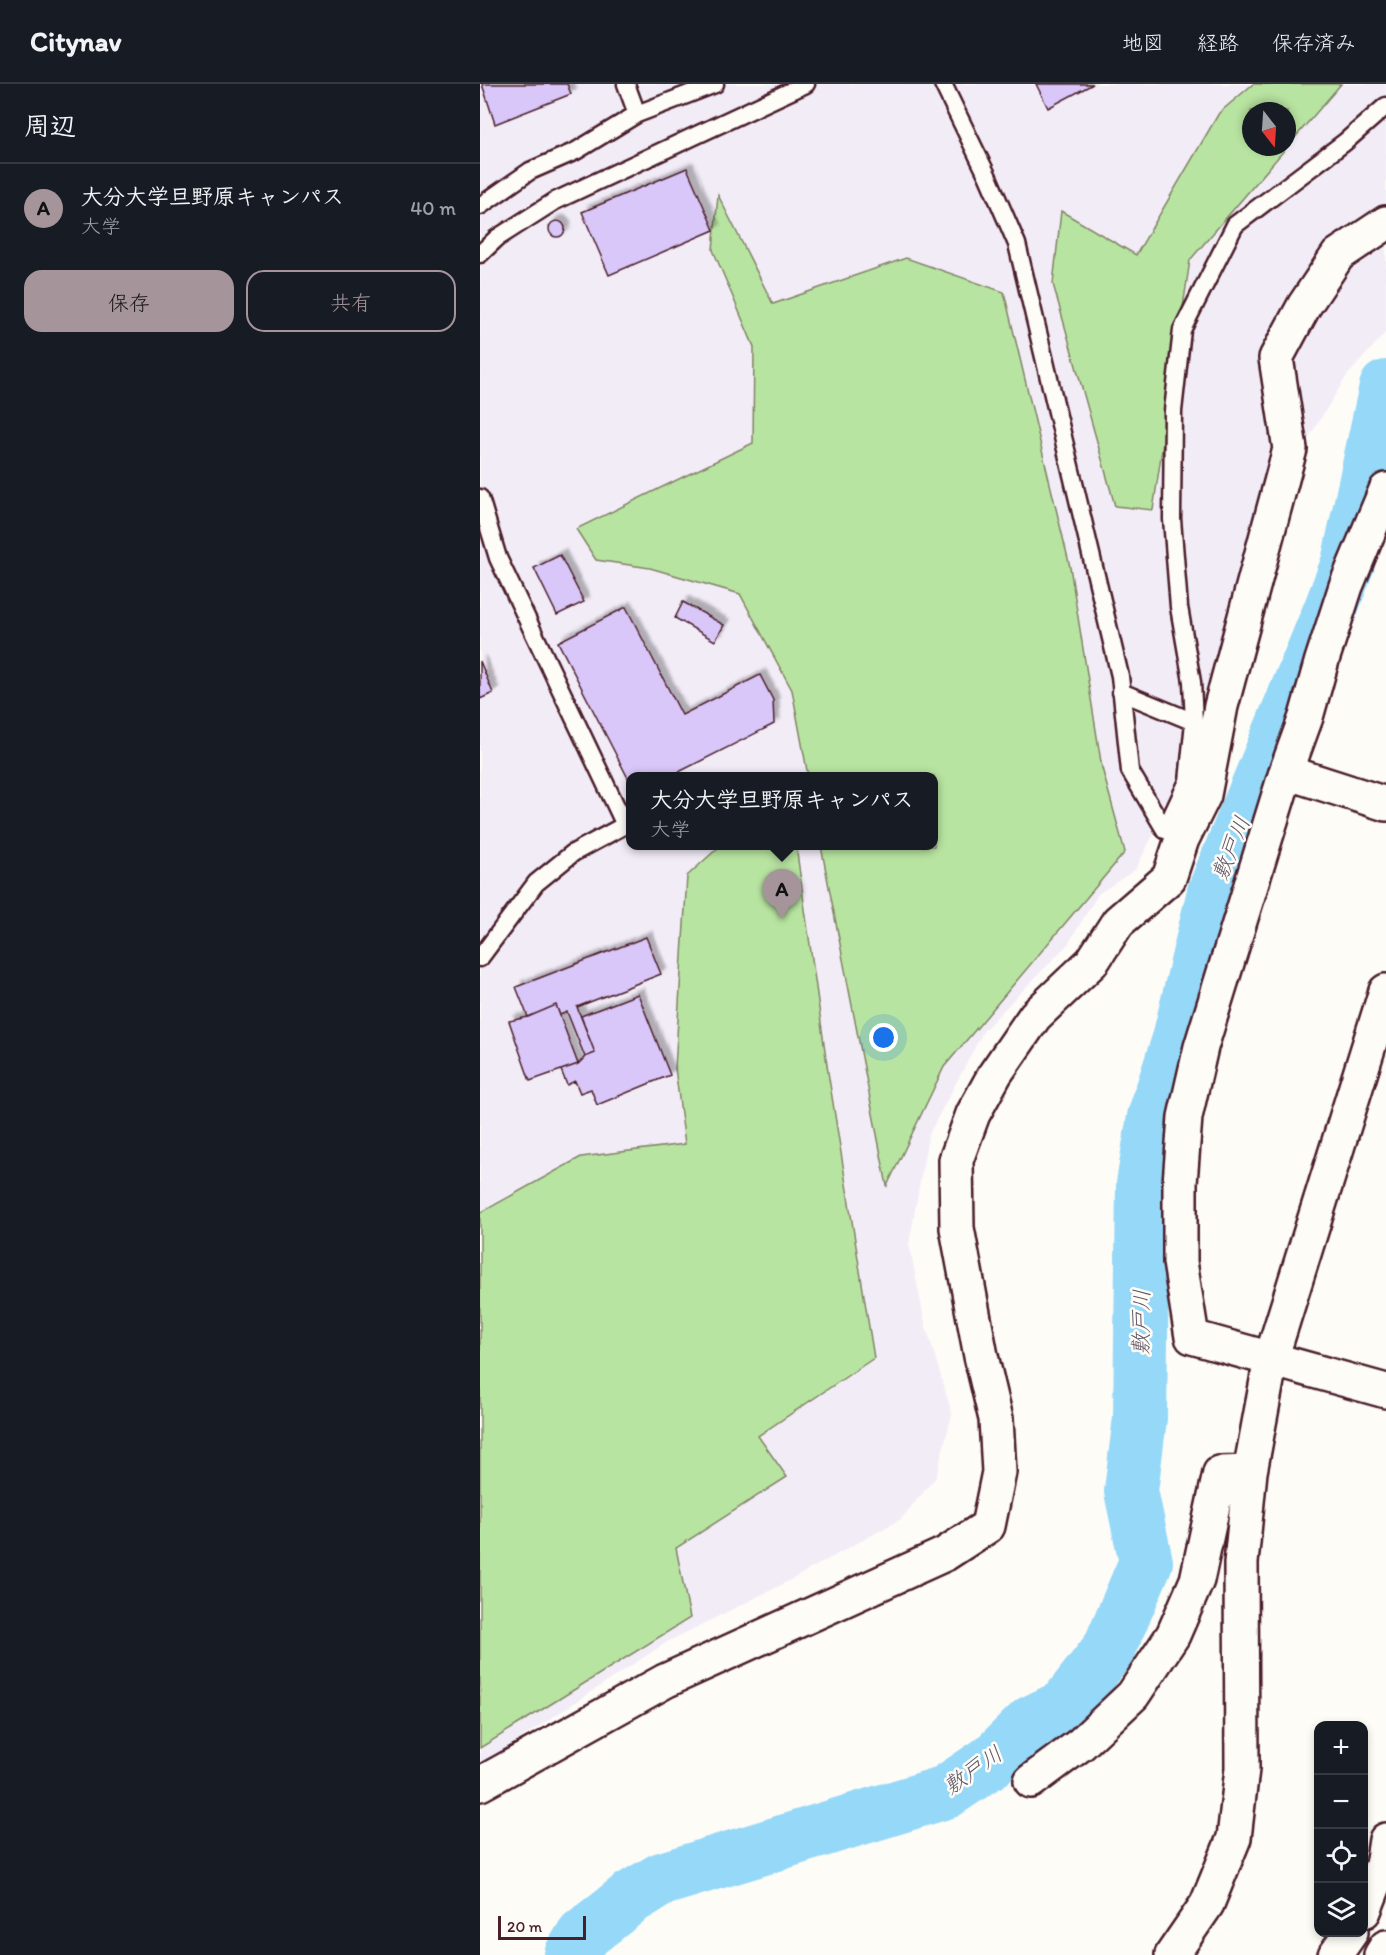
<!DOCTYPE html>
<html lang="ja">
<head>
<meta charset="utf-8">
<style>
	:root { --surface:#171b24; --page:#20242c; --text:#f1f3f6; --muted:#9ea1a6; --line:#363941; --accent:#a6949b }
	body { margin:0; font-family:Itim,"Klee One",sans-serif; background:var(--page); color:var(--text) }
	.controls { position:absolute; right:18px; bottom:18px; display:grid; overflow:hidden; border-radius:12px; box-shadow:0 3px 9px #0003 }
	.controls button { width:54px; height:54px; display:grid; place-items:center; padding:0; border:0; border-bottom:2px solid var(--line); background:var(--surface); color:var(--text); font:30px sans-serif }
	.compass { position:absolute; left:762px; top:18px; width:54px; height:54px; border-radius:50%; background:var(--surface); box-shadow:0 3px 9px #0003; rotate:163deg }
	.scale { position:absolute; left:18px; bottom:15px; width:88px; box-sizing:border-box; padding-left:6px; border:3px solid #4a1f2b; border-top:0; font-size:16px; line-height:21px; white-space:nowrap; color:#4a1f2b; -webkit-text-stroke:4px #fdfcf7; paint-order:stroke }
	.you { position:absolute; left:404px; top:954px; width:21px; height:21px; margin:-15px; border:4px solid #fff; border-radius:50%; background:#1a73e8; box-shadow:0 0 0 9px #1a73e833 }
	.badge { display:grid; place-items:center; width:39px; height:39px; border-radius:50%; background:var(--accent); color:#111; font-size:20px; font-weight:700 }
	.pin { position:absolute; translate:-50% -50px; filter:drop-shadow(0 2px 3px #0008) }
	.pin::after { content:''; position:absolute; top:32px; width:21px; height:18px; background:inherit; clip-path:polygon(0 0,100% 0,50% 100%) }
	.popup { position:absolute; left:146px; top:688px; width:312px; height:78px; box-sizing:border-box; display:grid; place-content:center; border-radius:12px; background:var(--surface); filter:drop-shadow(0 2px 4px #0005); font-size:20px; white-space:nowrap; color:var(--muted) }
	.popup b { font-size:22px; color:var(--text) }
	.popup::after { content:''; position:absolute; left:50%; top:100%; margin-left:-12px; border:12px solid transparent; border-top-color:var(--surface) }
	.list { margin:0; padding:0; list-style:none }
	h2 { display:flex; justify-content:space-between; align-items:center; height:78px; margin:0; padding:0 24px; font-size:26px }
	h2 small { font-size:20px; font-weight:400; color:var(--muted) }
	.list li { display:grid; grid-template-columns:39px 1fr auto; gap:18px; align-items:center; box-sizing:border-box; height:90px; padding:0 24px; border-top:2px solid var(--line) }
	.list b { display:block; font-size:22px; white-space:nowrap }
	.list p { margin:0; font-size:20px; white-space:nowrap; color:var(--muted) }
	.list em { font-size:20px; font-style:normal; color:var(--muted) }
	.actions { display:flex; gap:12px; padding:18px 24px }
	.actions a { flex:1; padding:14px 0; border:2px solid var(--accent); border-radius:18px; text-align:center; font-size:21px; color:var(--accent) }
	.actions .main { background:var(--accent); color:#111 }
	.icon { flex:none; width:33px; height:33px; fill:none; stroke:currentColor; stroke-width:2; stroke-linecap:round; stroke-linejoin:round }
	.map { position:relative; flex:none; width:906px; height:1871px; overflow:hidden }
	header { display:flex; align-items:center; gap:36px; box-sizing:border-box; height:84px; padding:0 30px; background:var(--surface); border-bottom:2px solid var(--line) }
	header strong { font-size:28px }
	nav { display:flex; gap:33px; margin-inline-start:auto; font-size:21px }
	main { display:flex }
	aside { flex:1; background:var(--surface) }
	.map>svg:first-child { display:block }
	.built { fill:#f2ecf7; fill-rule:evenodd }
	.green { fill:#b8e4a1; stroke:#818266; stroke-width:1.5; fill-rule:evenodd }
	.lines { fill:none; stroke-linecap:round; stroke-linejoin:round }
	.river { stroke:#96d8f8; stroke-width:54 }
	.building { fill:#d8c7f8; stroke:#4a1f2b; stroke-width:1.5; filter:url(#shadow) }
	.lane-casing { stroke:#4a1f2b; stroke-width:21 }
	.street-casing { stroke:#4a1f2b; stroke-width:38 }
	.secondary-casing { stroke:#4a1f2b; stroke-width:38 }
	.lane { stroke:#fdfcf7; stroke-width:16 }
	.street { stroke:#fdfcf7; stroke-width:33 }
	.secondary { stroke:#fdfcf7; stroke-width:33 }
	.labels { text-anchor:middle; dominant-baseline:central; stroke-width:5; stroke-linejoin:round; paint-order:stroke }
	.water-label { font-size:22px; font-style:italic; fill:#615668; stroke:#fdfcf7 }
</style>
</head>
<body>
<header>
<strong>Citynav</strong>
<nav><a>地図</a><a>経路</a><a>保存済み</a></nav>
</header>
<main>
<aside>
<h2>周辺<small></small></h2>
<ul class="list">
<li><span class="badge">A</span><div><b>大分大学旦野原キャンパス</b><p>大学</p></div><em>40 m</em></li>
</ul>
<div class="actions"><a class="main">保存</a><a>共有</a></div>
</aside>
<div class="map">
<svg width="906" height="1871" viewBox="0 0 906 1871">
	<defs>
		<filter id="shadow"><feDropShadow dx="5.5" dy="-5.5" stdDeviation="1.5" flood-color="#0004"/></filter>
	</defs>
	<rect width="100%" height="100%" fill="#fdfcf7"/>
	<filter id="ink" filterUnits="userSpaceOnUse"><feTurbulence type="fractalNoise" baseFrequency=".0167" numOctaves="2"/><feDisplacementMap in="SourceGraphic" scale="12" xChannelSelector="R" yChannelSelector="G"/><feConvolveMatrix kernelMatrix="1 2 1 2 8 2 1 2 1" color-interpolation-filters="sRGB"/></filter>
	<g filter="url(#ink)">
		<path class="built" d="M0,0H906V248L866,293L817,373L740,563L712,643L688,722L655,786L618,810L588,860L504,946L448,1052L429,1160L445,1239L472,1330L456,1393L421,1435L305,1499L187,1558L0,1681ZM771,27H807V63H771ZM150,692H454V762H150Z"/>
		<path class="green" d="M773,0H861L710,176L673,426L635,422L573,200L581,127L656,171L739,29ZM771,27H807V63H771Z
			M238,111L293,220L426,174L524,208L590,483L622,684L645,768L464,983L407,1102L341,762H454V692H328L312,606L260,510L170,484L116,476L96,445L273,359L274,263L233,166Z
			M240,762H316L348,988L394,1274L278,1352L307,1393L196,1464L210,1534L0,1664V1129L101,1073L205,1060L195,984L207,792Z"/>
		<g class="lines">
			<path class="river" d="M91,1871L103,1851L150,1814L182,1795L466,1708L512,1677L552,1638L585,1622L629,1565L666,1478L651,1407L660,1334L663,1100L674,1033L699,955L734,808L851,524L868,479L906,303"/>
		</g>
		<path class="building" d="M2,0H87L91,10L15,40Z
			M556,0H613L568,24Z
			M207,84L234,146L129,191L102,128Z
			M69 145a8 8 0 1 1 16 0a8 8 0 1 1-16 0Z
			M80,471L104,518L77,531L54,484Z
			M203,518L244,541L235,557L195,534Z
			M146,523L202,631L280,591L293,616L294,640L191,692H150V698L78,558Z
			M0,577L13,609L0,615Z
			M166,853L181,890L97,923L115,969L105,973L87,928L80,931L76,921L48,933L36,903Z
			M158,910L190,991L117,1021L111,1005L100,1009L95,997L87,1001L81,986L98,980L105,973L115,969L101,932Z
			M76,921L98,980L50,997L29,937L48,933Z"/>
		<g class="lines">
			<defs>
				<path id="lane" d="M146,0L157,30
					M463,0L508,93L537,160L640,592L650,687L685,746
					M0,122L50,87L96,67L157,30L235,0
					M0,170L17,154L75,117L326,0
					M0,414L18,474L145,741L93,769L56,799L0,874
					M641,608L714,638L708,697L685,746
					M714,638L712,598L699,523L692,435L693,327L702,246L755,141L865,58L906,22"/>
				<path id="street" d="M906,406L866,502L842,576L826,633L806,688L721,963L705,1033L700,1099V1178L712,1253L906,1307
					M806,688L906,720
					M551,1697L601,1660L653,1611L693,1551L717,1496L740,1389L770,1388
					M0,1700L185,1597L465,1470L508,1442L519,1388L516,1335L501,1272L477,1144L476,1076L493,1030L515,990L555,932L612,878L638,838L689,794L702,755L724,711L741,622L810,365L796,274L824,222L858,171L906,139
					M884,1827L902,1781L906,1756
					M692,1871L727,1820L754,1754L762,1685L761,1479L770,1388L791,1275L906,907
					M855,1871L871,1848"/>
				<path id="secondary" d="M901,1871L906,1863"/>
			</defs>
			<use href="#lane" class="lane-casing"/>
			<use href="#street" class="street-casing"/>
			<use href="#secondary" class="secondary-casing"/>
			<use href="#lane" class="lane"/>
			<use href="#street" class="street"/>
			<use href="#secondary" class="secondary"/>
		</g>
	</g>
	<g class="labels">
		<g class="water-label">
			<text transform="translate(751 764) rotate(-68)">敷戸川</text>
			<text transform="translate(661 1238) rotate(-89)">敷戸川</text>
			<text transform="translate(493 1686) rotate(-35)">敷戸川</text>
		</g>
	</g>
</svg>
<div class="controls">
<button>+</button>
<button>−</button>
<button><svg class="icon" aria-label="locate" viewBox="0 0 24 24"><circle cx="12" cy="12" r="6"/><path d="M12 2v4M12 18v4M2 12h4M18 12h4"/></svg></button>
<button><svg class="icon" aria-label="layers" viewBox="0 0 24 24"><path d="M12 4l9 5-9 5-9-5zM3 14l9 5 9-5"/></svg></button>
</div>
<svg class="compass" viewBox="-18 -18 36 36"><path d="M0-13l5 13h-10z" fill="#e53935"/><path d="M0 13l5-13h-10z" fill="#9ea1a6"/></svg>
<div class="scale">20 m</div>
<div class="you"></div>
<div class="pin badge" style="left:302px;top:835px">A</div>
<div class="popup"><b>大分大学旦野原キャンパス</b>大学</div>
</div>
</main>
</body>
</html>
